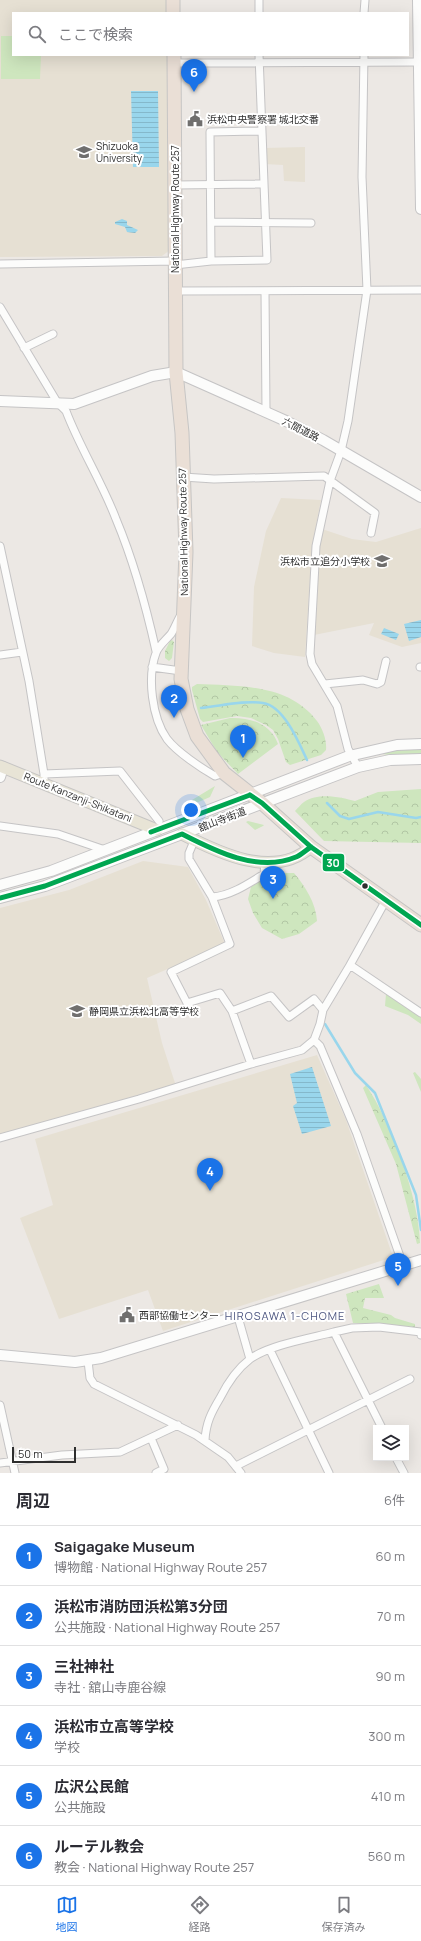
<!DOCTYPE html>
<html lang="ja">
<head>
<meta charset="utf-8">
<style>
	:root { --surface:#fff; --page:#f2f2f3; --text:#2b2b33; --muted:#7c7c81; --line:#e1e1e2; --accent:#1a73e8 }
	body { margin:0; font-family:Manrope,"Noto Sans JP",sans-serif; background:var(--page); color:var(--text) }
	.controls { position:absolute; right:12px; bottom:12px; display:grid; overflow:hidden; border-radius:0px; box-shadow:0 4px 16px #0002 }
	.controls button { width:36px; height:36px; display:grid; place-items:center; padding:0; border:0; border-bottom:1px solid var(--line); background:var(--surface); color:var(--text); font:20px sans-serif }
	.scale { position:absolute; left:12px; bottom:10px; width:64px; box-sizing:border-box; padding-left:4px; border:2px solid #2e2e2e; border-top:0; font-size:11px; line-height:14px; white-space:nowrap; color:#2e2e2e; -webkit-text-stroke:3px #fff; paint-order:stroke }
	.you { position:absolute; left:191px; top:810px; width:14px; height:14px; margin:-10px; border:3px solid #fff; border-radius:50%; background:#1a73e8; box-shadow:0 0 0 6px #1a73e833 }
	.badge { display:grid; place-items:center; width:26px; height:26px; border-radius:50%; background:var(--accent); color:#fff; font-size:13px; font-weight:700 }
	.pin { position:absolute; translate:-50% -33px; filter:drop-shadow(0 1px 2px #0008) }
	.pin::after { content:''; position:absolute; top:21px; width:14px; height:12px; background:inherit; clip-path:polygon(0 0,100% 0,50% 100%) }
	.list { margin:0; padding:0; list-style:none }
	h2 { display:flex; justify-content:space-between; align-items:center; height:52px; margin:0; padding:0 16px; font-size:17px }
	h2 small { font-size:13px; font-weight:400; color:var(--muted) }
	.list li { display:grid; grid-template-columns:26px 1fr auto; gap:12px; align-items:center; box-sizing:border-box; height:60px; padding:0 16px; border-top:1px solid var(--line) }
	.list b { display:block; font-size:15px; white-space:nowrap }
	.list p { margin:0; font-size:13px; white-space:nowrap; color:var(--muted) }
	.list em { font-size:13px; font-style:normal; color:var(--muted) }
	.icon { flex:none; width:22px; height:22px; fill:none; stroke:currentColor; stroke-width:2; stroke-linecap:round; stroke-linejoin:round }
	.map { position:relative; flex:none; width:421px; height:1473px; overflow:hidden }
	.search { position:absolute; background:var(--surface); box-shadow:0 4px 16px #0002; left:12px; right:12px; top:12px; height:44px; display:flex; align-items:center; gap:10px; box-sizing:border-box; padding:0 14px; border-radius:0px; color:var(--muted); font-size:15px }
	.sheet { height:412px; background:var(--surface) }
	nav { display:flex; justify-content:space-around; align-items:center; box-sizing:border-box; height:56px; border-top:1px solid var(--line); background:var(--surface); font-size:11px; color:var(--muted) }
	nav a { display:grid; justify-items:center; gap:2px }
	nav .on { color:var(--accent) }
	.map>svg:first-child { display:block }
	.education { fill:#e6e0d3 }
	.grass { fill:#cee6be }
	.forest { fill:url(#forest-crowns) }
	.water { fill:url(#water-rules) }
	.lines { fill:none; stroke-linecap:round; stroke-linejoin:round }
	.stream { stroke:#99d6ec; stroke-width:2.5 }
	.street-casing { stroke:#c5c4c5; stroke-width:9 }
	.secondary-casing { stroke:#c5c4c5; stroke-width:12 }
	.primary-casing { stroke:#c6c5c4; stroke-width:13 }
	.highway-casing { stroke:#c6c5c4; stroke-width:15 }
	.street { stroke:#fcfcfb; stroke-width:7 }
	.secondary { stroke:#fcfcfb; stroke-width:10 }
	.primary { stroke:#e8e4d6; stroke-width:11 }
	.highway { stroke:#eadfd6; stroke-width:13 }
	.bus-1-casing { stroke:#fff; stroke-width:8 }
	.bus-1 { stroke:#00a651; stroke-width:5 }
	.bus-dot { fill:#2e2e2e; stroke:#fff; stroke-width:1.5 }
	.labels { text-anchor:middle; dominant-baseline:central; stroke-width:4; stroke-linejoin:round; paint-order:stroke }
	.poi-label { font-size:10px; fill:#2e2e2e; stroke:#fff; text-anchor:start }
	.street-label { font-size:10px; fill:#2e2e2e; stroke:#fff }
	.neighbourhood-label { font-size:11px; letter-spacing:1px; fill:#4d5680; stroke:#fff }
	.line-badge { stroke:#fff; stroke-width:1.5 }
	.badge-label { font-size:11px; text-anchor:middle; font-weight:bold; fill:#fff }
</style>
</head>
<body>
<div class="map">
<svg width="421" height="1473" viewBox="0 0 421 1473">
	<defs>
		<pattern id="forest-crowns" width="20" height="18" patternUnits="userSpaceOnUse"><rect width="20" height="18" fill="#cee6be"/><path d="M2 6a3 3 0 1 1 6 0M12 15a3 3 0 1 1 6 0" fill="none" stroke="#b1c6a4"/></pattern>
		<pattern id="water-rules" width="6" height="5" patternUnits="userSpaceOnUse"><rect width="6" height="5" fill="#99d6ec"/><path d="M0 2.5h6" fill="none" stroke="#84b8cb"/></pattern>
	</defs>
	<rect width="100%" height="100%" fill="#ece8e4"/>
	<path class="education" d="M0,0H166V13H13V55H167L170,250L162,256L0,257Z
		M305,147V182L284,181L283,165L264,164V148Z
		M281,498L321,500L312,546L305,657L274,653L252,646L254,587L266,531Z
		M421,528V643L402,647L369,635L374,623L314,635L315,575L322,529L352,539L376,542Z
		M143,861L188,867L206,900L225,944L147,978L162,1043L176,1086L87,1110L0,1138V908L69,890Z
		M317,1055L346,1120L393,1257L163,1331L148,1290L59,1319L20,1218L53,1205L35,1139Z"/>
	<path class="grass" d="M1,36H13V55H41L40,79H1Z
		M412,749H421V754L389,755L376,753Z
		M215,786L210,797L194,804L192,800Z
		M248,821L264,825L263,826L255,830L246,822Z
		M386,994L421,1016V1024L408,1015L385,1006Z
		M415,1072L421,1079V1092L413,1073Z"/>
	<path class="forest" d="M172,640L174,642L172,658L169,661L165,658V651L170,641Z
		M197,684C240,686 289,684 317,721C323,729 327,741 326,750L321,755L290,765L286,762L278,739L273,730L266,725L251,718L237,716L203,722L200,719L192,690V687Z
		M230,718C250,717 271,724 278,744L238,774L217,752L201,725Z
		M421,789V843L324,841L295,811C298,808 301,804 304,802C318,792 341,797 355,801L378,792Z
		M278,873H294C305,886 316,903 317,921L299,934L282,939L262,928L253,913L248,899L251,887L267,876Z
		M366,1085C391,1122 419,1198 420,1243L417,1244L396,1164L363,1088Z
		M379,1284L384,1298H365L363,1308L391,1315L395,1318L415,1324V1327L353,1323L346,1294Z"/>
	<path class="water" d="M131,91H158L159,167H133Z
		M122,219L127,221V225L138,230L135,233L127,232L125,227L115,224V222Z
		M421,620V637L409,641L404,624Z
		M384,628L399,634L396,640L381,634Z
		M312,1067L331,1126L302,1134L293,1106L297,1103L290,1074Z"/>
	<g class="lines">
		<path class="stream" d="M201,708C221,706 244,700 263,703C284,706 299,743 307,760
			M327,803L340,816L349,819L378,812L416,818L421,817
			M325,1024L355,1073L375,1093L416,1195L421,1230"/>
		<defs>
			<path id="street" d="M259,0V13
				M364,13L365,0
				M174,63L421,62
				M176,185L264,184
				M211,222L311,223
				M211,261L210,132L261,131
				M0,264L175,261
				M175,265L211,261L267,260L259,55
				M176,291L421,290
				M265,291L266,411
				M0,307L57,402L66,411C80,448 102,482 116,519C134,562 146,606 156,651
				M24,348L53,334
				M183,477L214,479L324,476L375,513L371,533
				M0,546L29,681L44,774V782
				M181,615C177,621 175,628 171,634C166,640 158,646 156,653C147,677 152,718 167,739C177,752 201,768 215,776L224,773
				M0,655L22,652
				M152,667L181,671
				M420,667H421
				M325,684L363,680L377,684L381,682L386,661
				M358,767L348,749L337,706L312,664L310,654L316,546L330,481L341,451L348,421L367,290L362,177L364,55
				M44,774L120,771L159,821
				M0,826L58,834L105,850
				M194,841L189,853V859L212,897L230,944L171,972L187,1003L220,993L232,1011L271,996L289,1017L314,999L323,1010
				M212,897C230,896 248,884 264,874L265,863
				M386,900L350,965L421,1013
				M350,965L323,1010L320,1024L314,1040L320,1046L357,1134L403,1265
				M232,1011L251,1064
				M0,1138L139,1099L251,1064L302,1050L314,1040
				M238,1317L250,1359
				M334,1332L352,1328L379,1327L421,1332V1335
				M270,1350L329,1473
				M88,1361L90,1378L94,1384L196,1435L228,1457L241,1473
				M0,1405L15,1473
				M151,1438L164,1469L156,1473
				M205,1440C206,1423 211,1413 220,1398C227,1384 237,1369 250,1359C269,1345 311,1338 334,1332L382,1428
				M396,1458L404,1473
				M0,1463L62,1455L120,1452L178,1425
				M236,1466L410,1379"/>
			<path id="secondary" d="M418,0L421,209
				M0,401L74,404L152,376L176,372L286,421L323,440L421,497
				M0,777L3,767
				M0,885L51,871L349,756L397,745L421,744
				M0,898L45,886L358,767L390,760L421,759
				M0,1355L75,1362L101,1358L421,1260"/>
			<path id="primary" d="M0,766L157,830
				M182,834C219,853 274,880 311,847"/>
			<path id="highway" d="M173,0V13
				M174,55L176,372L182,433L186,552L181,679L187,709L197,736L224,773L262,803L311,847L421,925"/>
		</defs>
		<use href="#street" class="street-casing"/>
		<use href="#secondary" class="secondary-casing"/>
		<use href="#primary" class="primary-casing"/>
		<use href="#highway" class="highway-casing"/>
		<use href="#street" class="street"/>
		<use href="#secondary" class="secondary"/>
		<use href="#primary" class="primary"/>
		<use href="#highway" class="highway"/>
		<defs>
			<path id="bus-1" d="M250,795L262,803L311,847L421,925
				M151,832L250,795
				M0,898L45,886L182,834C215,851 258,873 296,857C301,855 306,850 311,847"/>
		</defs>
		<use href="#bus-1" class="bus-1-casing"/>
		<use href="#bus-1" class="bus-1"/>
	</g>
	<defs>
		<symbol id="civic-bare" viewBox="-9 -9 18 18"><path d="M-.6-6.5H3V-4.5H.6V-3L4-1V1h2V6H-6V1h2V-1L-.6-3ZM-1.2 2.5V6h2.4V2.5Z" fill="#706f6e" stroke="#fff" stroke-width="2.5" paint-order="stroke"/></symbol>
		<symbol id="university-bare" viewBox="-9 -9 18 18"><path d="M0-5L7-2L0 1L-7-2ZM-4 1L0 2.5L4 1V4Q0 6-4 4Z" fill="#706f6e" stroke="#fff" stroke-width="2.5" paint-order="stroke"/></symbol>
		<symbol id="school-bare" viewBox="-9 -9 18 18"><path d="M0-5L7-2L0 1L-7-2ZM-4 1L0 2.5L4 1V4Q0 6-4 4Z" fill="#706f6e" stroke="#fff" stroke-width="2.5" paint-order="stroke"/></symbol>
	</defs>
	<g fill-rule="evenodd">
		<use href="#civic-bare" x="184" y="108" width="22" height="22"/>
		<use href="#university-bare" x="73" y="141" width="22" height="22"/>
		<use href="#school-bare" x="371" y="550" width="22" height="22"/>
		<use href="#school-bare" x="66" y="1000" width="22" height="22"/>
		<use href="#civic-bare" x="116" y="1304" width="22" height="22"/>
	</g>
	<circle class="bus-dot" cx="365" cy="886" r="3.5"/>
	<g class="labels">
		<g class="poi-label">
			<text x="207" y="119">浜松中央警察署 城北交番</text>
			<text x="96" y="146">Shizuoka<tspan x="96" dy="12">University</tspan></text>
			<text x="370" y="561" text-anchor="end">浜松市立追分小学校</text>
			<text x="89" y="1011">静岡県立浜松北高等学校</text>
			<text x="139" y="1315">西部協働センター</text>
		</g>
		<g class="street-label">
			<text transform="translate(175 209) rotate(-90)">National Highway Route 257</text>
			<text transform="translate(301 429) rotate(27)">六間道路</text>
			<text transform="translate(183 532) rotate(-91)">National Highway Route 257</text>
			<text transform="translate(78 797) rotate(22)">Route Kanzanji-Shikatani</text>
			<text transform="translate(222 819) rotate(-21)">舘山寺街道</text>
		</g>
		<g class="neighbourhood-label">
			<text x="285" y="1315">HIROSAWA 1-CHOME</text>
		</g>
	</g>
	<rect class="line-badge" x="322" y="853" width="23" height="19" rx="4" fill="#00a651"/>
	<g class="badge-label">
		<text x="333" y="867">30</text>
	</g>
</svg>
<div class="controls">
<button><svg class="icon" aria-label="layers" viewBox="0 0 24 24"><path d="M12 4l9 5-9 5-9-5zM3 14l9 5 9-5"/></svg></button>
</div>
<div class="scale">50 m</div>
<div class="you"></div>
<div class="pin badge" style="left:243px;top:758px">1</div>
<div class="pin badge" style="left:174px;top:718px">2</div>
<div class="pin badge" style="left:273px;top:899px">3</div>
<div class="pin badge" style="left:210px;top:1191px">4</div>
<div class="pin badge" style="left:398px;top:1286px">5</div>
<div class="pin badge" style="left:194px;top:92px">6</div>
<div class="search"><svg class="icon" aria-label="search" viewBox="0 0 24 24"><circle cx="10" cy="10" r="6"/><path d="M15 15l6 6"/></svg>ここで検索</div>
</div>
<section class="sheet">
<h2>周辺<small>6件</small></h2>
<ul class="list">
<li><span class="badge">1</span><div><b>Saigagake Museum</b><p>博物館 · National Highway Route 257</p></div><em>60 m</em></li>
<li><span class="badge">2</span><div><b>浜松市消防団浜松第3分団</b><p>公共施設 · National Highway Route 257</p></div><em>70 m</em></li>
<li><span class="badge">3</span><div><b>三社神社</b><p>寺社 · 舘山寺鹿谷線</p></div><em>90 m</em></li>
<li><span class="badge">4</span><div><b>浜松市立高等学校</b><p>学校</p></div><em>300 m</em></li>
<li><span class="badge">5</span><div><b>広沢公民館</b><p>公共施設</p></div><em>410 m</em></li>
<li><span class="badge">6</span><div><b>ルーテル教会</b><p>教会 · National Highway Route 257</p></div><em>560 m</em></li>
</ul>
</section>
<nav>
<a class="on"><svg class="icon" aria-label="map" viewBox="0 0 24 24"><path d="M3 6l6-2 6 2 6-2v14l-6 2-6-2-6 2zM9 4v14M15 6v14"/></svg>地図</a>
<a><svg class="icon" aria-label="directions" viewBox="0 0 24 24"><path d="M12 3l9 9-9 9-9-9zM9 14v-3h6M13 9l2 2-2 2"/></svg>経路</a>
<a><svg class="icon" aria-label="saved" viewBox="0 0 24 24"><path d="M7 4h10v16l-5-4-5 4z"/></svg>保存済み</a>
</nav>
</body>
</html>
